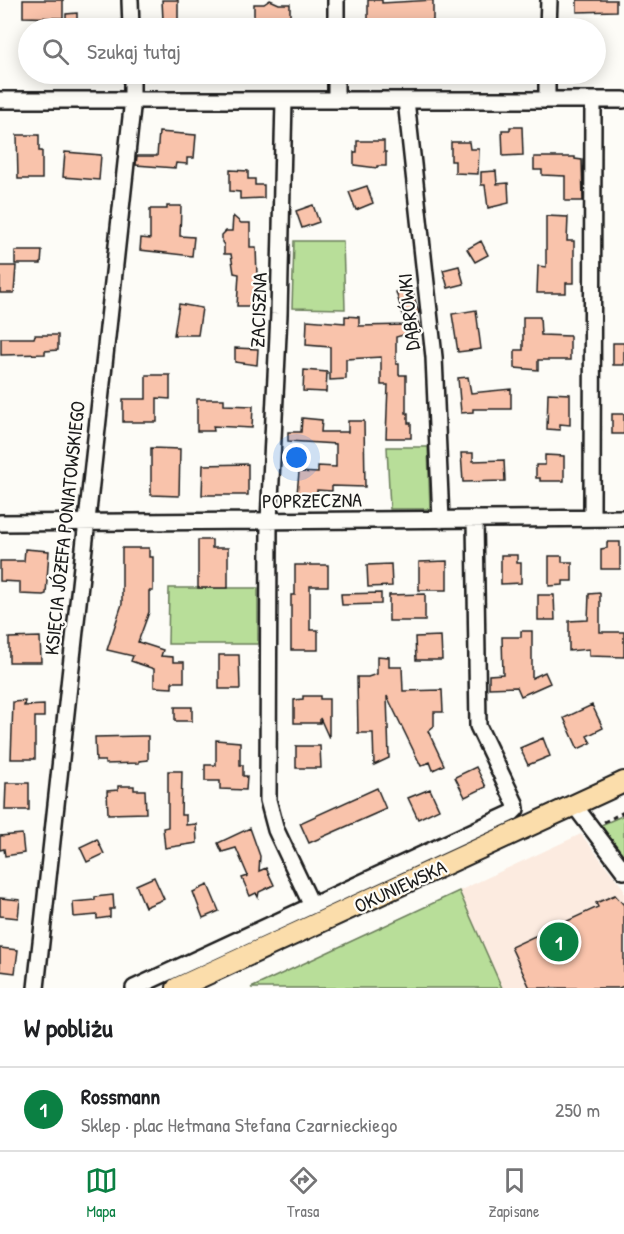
<!DOCTYPE html>
<html lang="pl">
<head>
<meta charset="utf-8">
<style>
	:root { --surface:#fff; --page:#f2f2f2; --text:#202124; --muted:#757577; --line:#e0e0e0; --accent:#0b8043 }
	body { margin:0; font-family:"Patrick Hand",sans-serif; background:var(--page); color:var(--text) }
	.you { position:absolute; left:297px; top:458px; width:21px; height:21px; margin:-15px; border:4px solid #fff; border-radius:50%; background:#1a73e8; box-shadow:0 0 0 9px #1a73e833 }
	.badge { display:grid; place-items:center; width:39px; height:39px; border-radius:50%; background:var(--accent); color:#fff; font-size:20px; font-weight:700 }
	.pin { position:absolute; translate:-50% -50%; border:3px solid #fff; box-shadow:0 2px 6px #0006 }
	.list { margin:0; padding:0; list-style:none }
	h2 { display:flex; justify-content:space-between; align-items:center; height:78px; margin:0; padding:0 24px; font-size:26px }
	h2 small { font-size:20px; font-weight:400; color:var(--muted) }
	.list li { display:grid; grid-template-columns:39px 1fr auto; gap:18px; align-items:center; box-sizing:border-box; height:84px; padding:0 24px; border-top:2px solid var(--line) }
	.list b { display:block; font-size:22px; white-space:nowrap }
	.list p { margin:0; font-size:20px; white-space:nowrap; color:var(--muted) }
	.list em { font-size:20px; font-style:normal; color:var(--muted) }
	.icon { flex:none; width:33px; height:33px; fill:none; stroke:currentColor; stroke-width:2; stroke-linecap:round; stroke-linejoin:round }
	.map { position:relative; flex:none; width:624px; height:988px; overflow:hidden }
	.search { position:absolute; background:var(--surface); box-shadow:0 3px 15px #0003; left:18px; right:18px; top:18px; height:66px; display:flex; align-items:center; gap:15px; box-sizing:border-box; padding:0 21px; border-radius:33px; color:var(--muted); font-size:22px }
	.sheet { height:162px; background:var(--surface) }
	nav { display:flex; justify-content:space-around; align-items:center; box-sizing:border-box; height:84px; border-top:2px solid var(--line); background:var(--surface); font-size:16px; color:var(--muted) }
	nav a { display:grid; justify-items:center; gap:3px }
	nav .on { color:var(--accent) }
	.map>svg:first-child { display:block }
	.built { fill:#fcebe0 }
	.green { fill:#b8de99; stroke:#6a7d5a; stroke-width:1.5 }
	.building { fill:#f9c3ab; stroke:#1c1c1c; stroke-width:1.5 }
	.lines { fill:none; stroke-linecap:round; stroke-linejoin:round }
	.minor-casing { stroke:#1c1c1c; stroke-width:20 }
	.major-casing { stroke:#1c1c1c; stroke-width:24 }
	.path { stroke:#1c1c1c; stroke-width:3; stroke-dasharray:4.5 4.5; stroke-linecap:butt }
	.minor { stroke:#fdfcf7; stroke-width:15 }
	.major { stroke:#fbddab; stroke-width:20 }
	.labels { text-anchor:middle; dominant-baseline:central; stroke-width:4.5; stroke-linejoin:round; paint-order:stroke }
	.street-label { font-size:20px; fill:#1c1c1c; stroke:#fdfcf7 }
</style>
</head>
<body>
<div class="map">
<svg width="624" height="988" viewBox="0 0 624 988">
	<rect width="100%" height="100%" fill="#fdfcf7"/>
	<filter id="ink" filterUnits="userSpaceOnUse"><feTurbulence type="fractalNoise" baseFrequency=".0167" numOctaves="2"/><feDisplacementMap in="SourceGraphic" scale="12" xChannelSelector="R" yChannelSelector="G"/><feConvolveMatrix kernelMatrix="1 2 1 2 8 2 1 2 1" color-interpolation-filters="sRGB"/></filter>
	<g filter="url(#ink)">
		<path class="built" d="M581,834L624,889V988H251Z"/>
		<path class="green" d="M294,241H343L345,309L292,308Z
			M387,447H428L430,509H390Z
			M169,588H258V644H168Z
			M624,815V857L601,825Z
			M459,891L502,988H251Z"/>
		<path class="building" d="M23,0H63V18L23,17Z
			M162,0H178V20H163Z
			M270,0L279,4H290V28H254V4H264Z
			M368,0H382V3L433,0V21L385,22V28H368Z
			M577,0H616V11L577,12Z
			M77,13V28H66V14Z
			M510,127H522L523,155L503,156L502,130H510Z
			M159,132L196,135L194,158H187V164L176,163L175,168L136,165L137,156H157Z
			M17,135H39V151H42V179H18Z
			M357,141H384V152H386V166H377V168L354,165V152H357Z
			M451,142H469L470,149H479L478,174L455,173V161H451Z
			M65,152L101,155L99,180L63,177Z
			M534,157H575V159L582,160L583,201H565V176L542,175V170H534Z
			M230,170L248,171V179H255V185H264V198L240,199V192L230,191Z
			M496,171L497,184L508,183L509,203L488,208L485,185H481V172Z
			M367,186L373,203L356,210L349,192Z
			M313,205L319,222L302,228L296,211Z
			M167,206H181L180,236L194,237L192,256L140,250L141,238L150,239V209H167Z
			M233,216L241,223H250V247H256L258,306H237L239,274L234,273L231,254H224V245L222,242V235L226,231H232Z
			M546,216L568,217L567,241H574V283H566V293H537L538,266L546,267Z
			M481,241L488,255L475,262L467,249Z
			M15,251H42L41,264H15Z
			M0,266H16L14,293H0Z
			M459,266L464,284L448,288L443,270Z
			M408,288L412,289L419,313L415,314L421,330L396,337V364H399V375H406V413H408V423H411V438H386L388,385H381V357L346,359V379L330,380V347L306,345L307,320L345,323V316L359,317V326L406,325L396,292Z
			M179,304L202,308L198,335H174Z
			M476,310L481,349L458,352L452,314Z
			M523,317H540L541,335L570,336V360H538V370L515,368V350H523Z
			M35,335H58V350L45,351V354L1,355V338H34Z
			M613,343H624V365H613Z
			M235,348L258,349L257,365L235,362Z
			M304,370L327,372L326,392L303,391Z
			M146,375H170V399L157,398V422H123V399H146Z
			M468,377L471,393L511,389V409H473V412L461,413L458,378Z
			M548,393L570,394V425L560,424V430L547,429Z
			M197,399H224V405L253,406L252,428L213,426L214,431H197Z
			M612,414H624V434H612Z
			M302,418L322,420L321,432H348V421H364L365,487L332,486V491L317,490V495L297,494L299,472L318,473V466L336,467V444L288,441V432H301Z
			M151,448L180,449L179,496L151,495Z
			M461,453H473V461L504,460L505,481L463,482Z
			M545,455L564,456V481H540V478H536V465H545Z
			M248,464V495H202L203,465Z
			M198,540H212V548H228V588H198Z
			M607,542H620V569H601V549L607,548Z
			M122,548H149V557H153V591H149V612L138,642L163,650L161,656L173,657V662H184V682H172V688L154,687V669L131,661L133,656L107,650L122,604Z
			M25,549L49,551L46,594L43,595L20,594V582L0,581V561H24Z
			M501,555H517V563H521V583L501,584Z
			M549,556H562V562H572V581H563V585L549,586Z
			M447,561V590H419V562Z
			M391,564L392,586L368,587L367,565Z
			M295,565H328V586H310V630H318V650H291V595H295Z
			M381,593V604L342,605L341,594Z
			M600,593V632H624V657L589,656V649L569,651V621L588,620L589,594Z
			M425,594V621H389V595Z
			M538,595H554L555,620H538Z
			M521,631H532V678L545,672L550,683L521,696L517,687L489,688V675L503,674L502,637H521Z
			M441,636L442,660H416L415,637Z
			M40,637L41,662H9V638Z
			M219,655H239L240,689H219Z
			M377,656L389,657V667H402L403,691L442,690L443,712H434V726L428,731L444,765L433,770L430,762L421,766L387,696L389,758L374,765L373,733H358L357,677H368L377,674Z
			M303,696H320V699H329V738L320,718V723H294V700L303,699Z
			M25,701L24,706L44,705V717H35V759H11L13,702Z
			M592,705L603,728L587,736L591,743L578,749L564,718Z
			M175,707H192V721H175Z
			M141,736H148V760L139,761V763L105,764V761H96L95,737Z
			M543,738L550,756L528,765L520,748Z
			M216,740L240,742V765H243V776H247L246,790L220,789V781H205V765H216Z
			M296,746H320L321,768H296Z
			M476,767L486,787L465,797L455,777Z
			M168,771H182L181,815H186V825L196,824L197,843L165,848L163,828L168,827Z
			M6,783H29V810H5Z
			M118,786H134V790H145L146,813L108,814L107,791L118,790Z
			M377,788L386,809L309,843L300,823Z
			M430,789L439,809L418,819L408,798Z
			M250,828L260,856L259,871L266,868L274,885L259,892L258,897L256,893L250,896L242,878L248,876L236,848L222,852L218,843Z
			M22,834L24,853L5,856L4,849L0,850V836Z
			M97,839L104,854L87,862L80,847Z
			M154,877L164,899L145,907L136,885Z
			M208,885L219,911L203,918L193,892Z
			M113,895L114,909H110V917L97,919V915L74,917L73,902L95,900V897Z
			M615,895L624,905V986L619,988H530L511,947L598,907L596,903Z
			M0,898L20,900L18,918L0,916Z
			M0,948L18,950L15,973L0,971Z"/>
		<g class="lines">
			<defs>
				<path id="minor" d="M130,0L131,28
					M336,0V28
					M548,28L549,0
					M336,74V100
					M0,100H624
					M284,100L279,314L269,521L268,800L276,830L312,906
					M406,100L434,357L441,520
					M547,100V74
					M592,517L593,100
					M0,523L624,518
					M574,805L624,871
					M36,988L132,108V74
					M134,988L512,813L516,809L515,803L478,726L475,519"/>
				<path id="major" d="M177,988L624,782"/>
			</defs>
			<use href="#minor" class="minor-casing"/>
			<use href="#major" class="major-casing"/>
			<path class="path" d="M604,822L624,812"/>
			<use href="#minor" class="minor"/>
			<use href="#major" class="major"/>
		</g>
	</g>
	<g class="labels">
		<g class="street-label">
			<text transform="translate(258 310) rotate(-88)">ZACISZNA</text>
			<text transform="translate(408 312) rotate(-96)">DĄBRÓWKI</text>
			<text transform="translate(312 500) rotate(-1)">POPRZECZNA</text>
			<text transform="translate(64 528) rotate(-84)">KSIĘCIA JÓZEFA PONIATOWSKIEGO</text>
			<text transform="translate(400 886) rotate(-25)">OKUNIEWSKA</text>
		</g>
	</g>
</svg>
<div class="you"></div>
<div class="pin badge" style="left:559px;top:942px">1</div>
<div class="search"><svg class="icon" aria-label="search" viewBox="0 0 24 24"><circle cx="10" cy="10" r="6"/><path d="M15 15l6 6"/></svg>Szukaj tutaj</div>
</div>
<section class="sheet">
<h2>W pobliżu<small></small></h2>
<ul class="list">
<li><span class="badge">1</span><div><b>Rossmann</b><p>Sklep · plac Hetmana Stefana Czarnieckiego</p></div><em>250 m</em></li>
</ul>
</section>
<nav>
<a class="on"><svg class="icon" aria-label="map" viewBox="0 0 24 24"><path d="M3 6l6-2 6 2 6-2v14l-6 2-6-2-6 2zM9 4v14M15 6v14"/></svg>Mapa</a>
<a><svg class="icon" aria-label="directions" viewBox="0 0 24 24"><path d="M12 3l9 9-9 9-9-9zM9 14v-3h6M13 9l2 2-2 2"/></svg>Trasa</a>
<a><svg class="icon" aria-label="saved" viewBox="0 0 24 24"><path d="M7 4h10v16l-5-4-5 4z"/></svg>Zapisane</a>
</nav>
</body>
</html>
